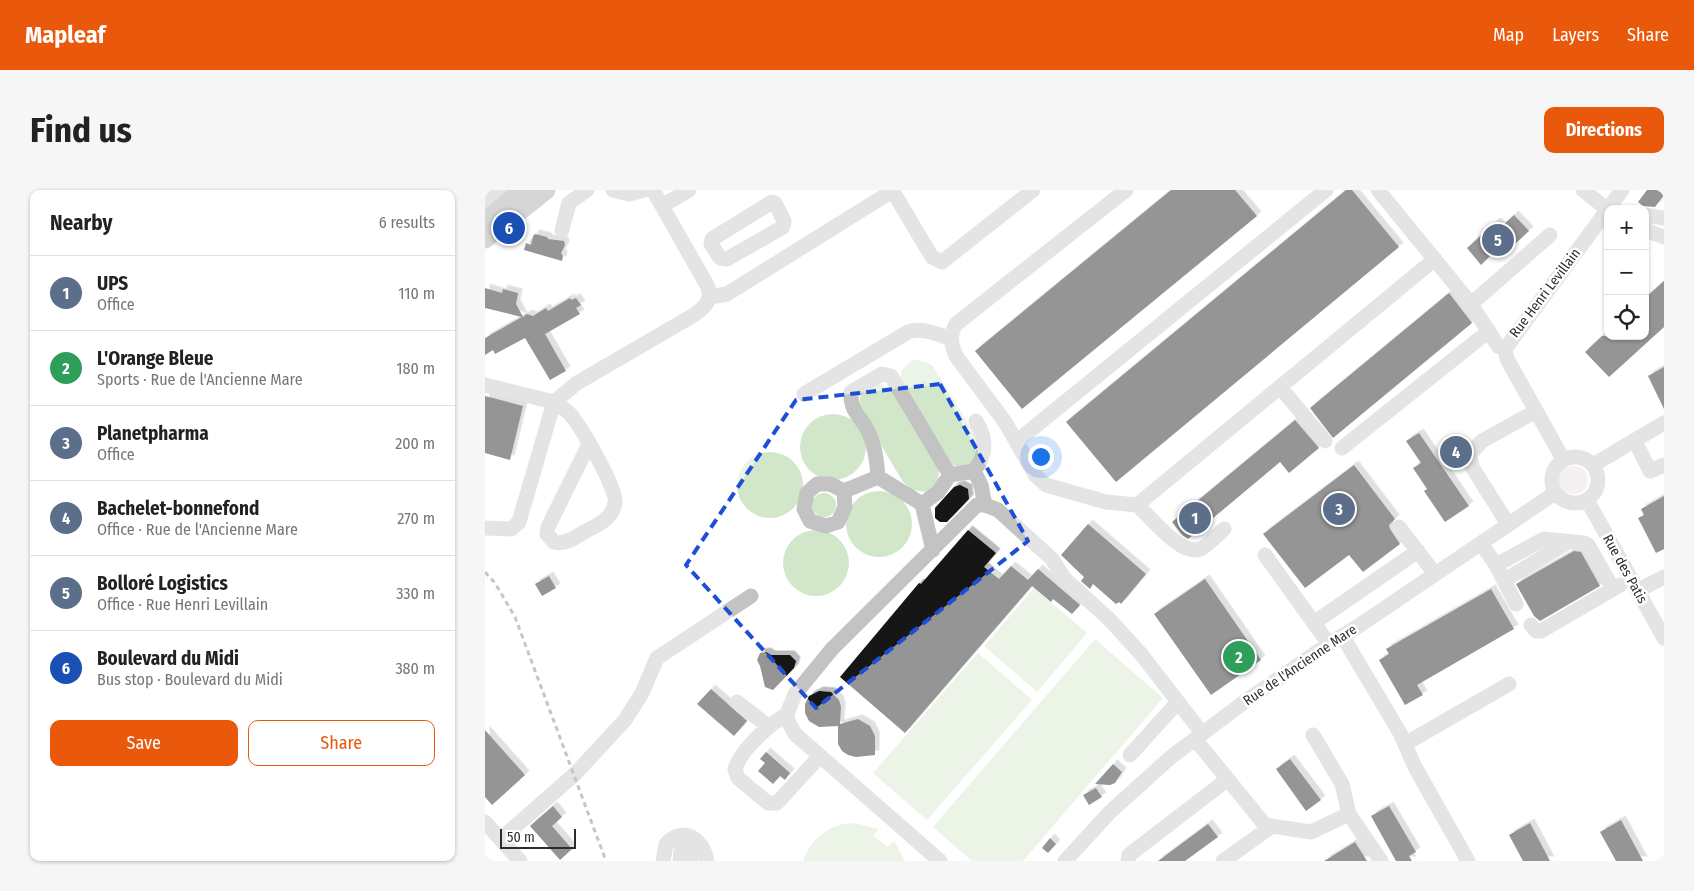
<!DOCTYPE html>
<html lang="en">
<head>
<meta charset="utf-8">
<style>
	:root { --surface:#fff; --page:#f6f6f6; --text:#222; --muted:#767676; --line:#e0e0e0; --accent:#ea580c }
	body { margin:0; font-family:"Fira Sans Condensed",sans-serif; background:var(--page); color:var(--text) }
	.controls { position:absolute; right:15px; top:15px; display:grid; overflow:hidden; border-radius:10px; box-shadow:0 1px 4px #0004 }
	.controls button { width:45px; height:45px; display:grid; place-items:center; padding:0; border:0; border-bottom:1px solid var(--line); background:var(--surface); color:var(--text); font:25px sans-serif }
	.scale { position:absolute; left:15px; bottom:12px; width:76px; box-sizing:border-box; padding-left:5px; border:2px solid #2c2c2c; border-top:0; font-size:14px; line-height:18px; white-space:nowrap; color:#2c2c2c; -webkit-text-stroke:4px #fff; paint-order:stroke }
	.you { position:absolute; left:555px; top:266px; width:18px; height:18px; margin:-12px; border:4px solid #fff; border-radius:50%; background:#1a73e8; box-shadow:0 0 0 8px #1a73e833 }
	.badge { display:grid; place-items:center; width:32px; height:32px; border-radius:50%; background:var(--accent); color:#fff; font-size:16px; font-weight:700 }
	.pin { position:absolute; translate:-50% -50%; border:2px solid #fff; box-shadow:0 1px 5px #0006 }
	.list { margin:0; padding:0; list-style:none }
	h2 { display:flex; justify-content:space-between; align-items:center; height:65px; margin:0; padding:0 20px; font-size:21px }
	h2 small { font-size:16px; font-weight:400; color:var(--muted) }
	.list li { display:grid; grid-template-columns:32px 1fr auto; gap:15px; align-items:center; box-sizing:border-box; height:75px; padding:0 20px; border-top:1px solid var(--line) }
	.list b { display:block; font-size:19px; white-space:nowrap }
	.list p { margin:0; font-size:16px; white-space:nowrap; color:var(--muted) }
	.list em { font-size:16px; font-style:normal; color:var(--muted) }
	.actions { display:flex; gap:10px; padding:15px 20px }
	.actions a { flex:1; padding:11px 0; border:1px solid var(--accent); border-radius:10px; text-align:center; font-size:18px; color:var(--accent) }
	.actions .main { background:var(--accent); color:#fff }
	.icon { flex:none; width:28px; height:28px; fill:none; stroke:currentColor; stroke-width:2; stroke-linecap:round; stroke-linejoin:round }
	.map { position:relative; flex:none; width:1179px; height:671px; overflow:hidden; border-radius:10px }
	header { display:flex; align-items:center; gap:30px; box-sizing:border-box; height:70px; padding:0 25px; background:var(--accent); color:#fff }
	header strong { font-size:24px }
	nav { display:flex; gap:28px; margin-inline-start:auto; font-size:18px }
	.intro { display:flex; align-items:center; justify-content:space-between; box-sizing:border-box; height:120px; padding:0 30px }
	h1 { margin:0; font-size:35px }
	.button { padding:12px 22px; border-radius:10px; background:var(--accent); color:#fff; font-size:18px; font-weight:700 }
	main { display:flex; gap:30px; padding:0 30px }
	aside { flex:1; background:var(--surface); border-radius:10px; box-shadow:0 1px 4px #0004 }
	.map>svg:first-child { display:block }
	.green { fill:#e8dbde }
	.water { fill:#d2e6c9 }
	.building { fill:#131313; filter:url(#shadow) }
	.lines { fill:none; stroke-linecap:round; stroke-linejoin:round }
	.minor { stroke:#c3c3c3; stroke-width:15 }
	.major { stroke:#a4a4a4; stroke-width:19 }
	.rail { stroke:#818181; stroke-width:3; stroke-dasharray:5 4; stroke-linecap:butt }
	.marked { fill:none; stroke:#1d4ed8; stroke-width:4; stroke-dasharray:10 6; stroke-linejoin:round }
	.labels { text-anchor:middle; dominant-baseline:central; stroke-width:5; stroke-linejoin:round; paint-order:stroke }
	.street-label { font-size:14px; fill:#2c2c2c; stroke:#fff }
</style>
</head>
<body>
<header>
<strong>Mapleaf</strong>
<nav><a>Map</a><a>Layers</a><a>Share</a></nav>
</header>
<div class="intro"><h1>Find us</h1><a class="button">Directions</a></div>
<main>
<aside>
<h2>Nearby<small>6 results</small></h2>
<ul class="list">
<li><span class="badge" style="background:#5c6f8a">1</span><div><b>UPS</b><p>Office</p></div><em>110 m</em></li>
<li><span class="badge" style="background:#2e9e5b">2</span><div><b>L'Orange Bleue</b><p>Sports · Rue de l'Ancienne Mare</p></div><em>180 m</em></li>
<li><span class="badge" style="background:#5c6f8a">3</span><div><b>Planetpharma</b><p>Office</p></div><em>200 m</em></li>
<li><span class="badge" style="background:#5c6f8a">4</span><div><b>Bachelet-bonnefond</b><p>Office · Rue de l'Ancienne Mare</p></div><em>270 m</em></li>
<li><span class="badge" style="background:#5c6f8a">5</span><div><b>Bolloré Logistics</b><p>Office · Rue Henri Levillain</p></div><em>330 m</em></li>
<li><span class="badge" style="background:#1a4fb4">6</span><div><b>Boulevard du Midi</b><p>Bus stop · Boulevard du Midi</p></div><em>380 m</em></li>
</ul>
<div class="actions"><a class="main">Save</a><a>Share</a></div>
</aside>
<div class="map">
<svg width="1179" height="671" viewBox="0 0 1179 671">
	<defs>
		<filter id="shadow"><feDropShadow dx="4.5" dy="-4.5" stdDeviation="0" flood-color="#0004"/></filter>
	</defs>
	<rect width="100%" height="100%" fill="#fff"/>
	<path class="green" d="M1075 290a14 14 0 1 1 28 0a14 14 0 1 1-28 0Z"/>
	<path class="water" d="M427,170H434L447,175L494,251L489,273L474,277L468,275L415,191L417,180Z
		M394,194L406,199L453,276C456,290 451,294 441,302L427,300L418,292L377,223L374,216L376,204Z
		M315 257a33 33 0 1 1 66 0a33 33 0 1 1-66 0Z
		M252 295a33 33 0 1 1 66 0a33 33 0 1 1-66 0Z
		M361 334a33 33 0 1 1 66 0a33 33 0 1 1-66 0Z
		M327 315a12 12 0 1 1 24 0a12 12 0 1 1-24 0Z
		M298 373a33 33 0 1 1 66 0a33 33 0 1 1-66 0Z
		M549,398L602,443L552,502L499,456Z
		M610,449L678,508L538,671H487L448,637Z
		M493,463L547,510L442,630L388,583Z
		M367,633L394,639L388,646L403,657L409,651L420,671H318C326,649 344,634 367,633Z"/>
	<path class="building" d="M686,0H750L772,26L537,219L490,161Z
		M861,0H867L914,57L631,292L581,232Z
		M1162,0H1179V5L1170,17L1158,16L1153,12Z
		M1029,25L1044,41L1016,67L1010,61L996,75L982,58L1011,32L1016,37Z
		M50,44L62,47L63,49L79,51L80,55L76,63L78,66L77,71L39,60L41,53L46,55L48,46Z
		M1179,91V137L1124,187L1100,162L1117,146H1160V108Z
		M0,98L17,103L18,99L33,103L31,114L38,127L42,124L48,126L61,118L63,121L85,108L86,110L91,108L96,115L91,118L95,124L60,144L81,181L65,190L40,148L10,164L8,160L0,165V148L37,127L0,118Z
		M964,103L987,133L848,248L825,218Z
		M1179,177V219L1163,186Z
		M0,206L38,216L25,270L0,263Z
		M810,230L834,258L804,283L795,272L703,349L697,345L687,332Z
		M934,243L984,316L960,332L939,301L942,299L928,278L936,273L921,251Z
		M869,275L910,329L904,335L905,339L915,354L878,382L864,365L820,398L778,344Z
		M475,295L483,299L484,309L462,332H455L450,328V318L469,297Z
		M1179,306V359L1171,363L1153,328L1159,325L1156,319Z
		M603,334L661,384L636,414L634,412L631,414L608,394L605,399L596,391L599,387L576,365Z
		M483,340L511,363L499,377L514,389L526,376L543,390L553,379L595,415L587,424L568,409L566,412L547,396L420,543L355,487L434,393L436,394Z
		M1089,361L1096,362L1115,396L1055,431L1049,426L1031,394Z
		M64,386L71,398L57,406L50,394Z
		M720,389L776,470L726,505L669,424Z
		M1006,399L1029,439L932,495L938,505L920,515L894,470L904,464L901,459Z
		M281,462L286,465H305L311,471L309,478L288,500L280,497L275,476L272,470L275,463Z
		M226,499L262,531L249,546L212,514Z
		M334,501L346,502L354,510L356,517L355,534L373,529L385,536L390,546V565L371,567L363,565L357,561L353,554V536L334,537L324,531L320,523V514L324,506Z
		M0,540L40,585L7,615L0,607Z
		M281,562L305,583L300,590L295,586L288,594L273,581L280,573L275,569Z
		M805,569L836,610L821,621L791,579Z
		M628,574L637,582L630,593L625,595L610,594Z
		M611,598L617,607L604,615L598,605Z
		M68,616L77,627L67,636L87,659L75,670L45,636Z
		M904,616L931,662L924,666L927,671H911L886,626Z
		M1136,630L1158,671H1131L1115,642Z
		M1045,633L1065,671H1038L1024,645Z
		M723,634L733,647L700,671H673Z
		M565,648L571,654L563,663L557,658Z
		M870,652L882,671H839Z"/>
	<g class="lines">
		<path class="minor" d="M128,0L144,4L159,0
			M407,0L447,67L457,72L548,0
			M641,0L471,134C464,146 466,154 471,166L520,232L551,286L561,295L621,312L652,315C665,326 696,367 715,359C724,355 732,345 739,339
			M893,0L986,114L1013,156L1020,159
			M1098,0L1123,20
			M287,12L290,13L299,31L298,37L242,69L235,68L226,54L227,49Z
			M0,13L17,0
			M177,16L204,0
			M1123,19L1137,0
			M1160,25L1179,28
			M77,40L84,13L102,0
			M1160,40L1179,47
			M225,107L242,104L409,0
			M986,114L1065,45
			M0,195L69,212C75,216 80,219 85,224C95,235 133,300 130,313C128,328 113,335 101,341C90,347 81,355 69,352L62,344L63,337L104,254
			M795,197L840,251
			M319,204L423,142C437,137 452,144 466,149
			M1150,251L1165,281L1179,275
			M531,252L841,0
			M857,258L1004,141
			M1067 290a23 23 0 1 1 46 0a23 23 0 1 1-46 0Z
			M1078,269L1022,169L1020,159L1123,19
			M1108,275L1179,233
			M489,281L496,295L500,315
			M465,285L489,281C502,265 502,249 491,231
			M393,287C392,271 390,255 383,241C375,225 365,222 366,202L397,184L406,186L465,285L453,302L437,314
			M359,301L360,317L353,332L341,336L325,331L319,319L322,303L332,294H345L359,301L393,287L437,314L448,360
			M1102,310L1179,448
			M652,315L950,69
			M1023,334L987,277L985,264L997,251L1051,221
			M914,337L950,384
			M0,338L26,339L34,332L69,212L92,193L209,125C220,117 227,111 223,97L168,0
			M996,353L1011,375L1031,414
			M780,365L844,454
			M1011,375L1059,349L1099,353L1103,355L1128,399
			M1020,390L1083,352
			M1152,401L1179,387
			M830,432L933,361
			M1046,435L1051,441H1056L1135,395
			M858,447L915,543L930,577L983,671
			M252,512L284,537
			M302,524C285,534 256,559 250,579L253,588L283,613H292L335,566
			M710,549L780,635L826,642L864,624L857,594L828,545
			M920,554L1024,494
			M645,565L692,513
			M864,624L896,671
			M0,632L35,671
			M16,649L90,584L140,530L157,503L172,468L266,406
			M178,671L181,654C199,635 218,649 222,671
			M195,671L196,660L201,657L205,660L206,671
			M455,671L310,544L303,531L302,524L310,504L347,459L492,315H500L513,320L567,369L579,388L625,430L656,464L717,543
			M580,671L625,622L686,567L762,510L844,454L872,437L1070,303
			M643,671L644,665L743,589
			M738,671L787,636"/>
		<path class="major" d="M0,31L38,0
			M0,49L61,0"/>
		<path class="rail" d="M0,382L10,393L30,427L121,671"/>
	</g>
	<path d="M0 0H1179V671H0ZM455,194L543,351L331,518L201,375L311,210Z" fill="#fff" fill-opacity=".55" fill-rule="evenodd"/>
	<path class="marked" d="M455,194L543,351L331,518L201,375L311,210Z"/>
	<g class="labels">
		<g class="street-label">
			<text transform="translate(1060 103) rotate(-53)">Rue Henri Levillain</text>
			<text transform="translate(1140 379) rotate(61)">Rue des Patis</text>
			<text transform="translate(815 475) rotate(-34)">Rue de l'Ancienne Mare</text>
		</g>
	</g>
</svg>
<div class="controls">
<button>+</button>
<button>−</button>
<button><svg class="icon" aria-label="locate" viewBox="0 0 24 24"><circle cx="12" cy="12" r="6"/><path d="M12 2v4M12 18v4M2 12h4M18 12h4"/></svg></button>
</div>
<div class="scale">50 m</div>
<div class="you"></div>
<div class="pin badge" style="left:710px;top:328px;background:#5c6f8a">1</div>
<div class="pin badge" style="left:754px;top:467px;background:#2e9e5b">2</div>
<div class="pin badge" style="left:854px;top:319px;background:#5c6f8a">3</div>
<div class="pin badge" style="left:971px;top:262px;background:#5c6f8a">4</div>
<div class="pin badge" style="left:1013px;top:50px;background:#5c6f8a">5</div>
<div class="pin badge" style="left:24px;top:38px;background:#1a4fb4">6</div>
</div>
</main>
</body>
</html>
